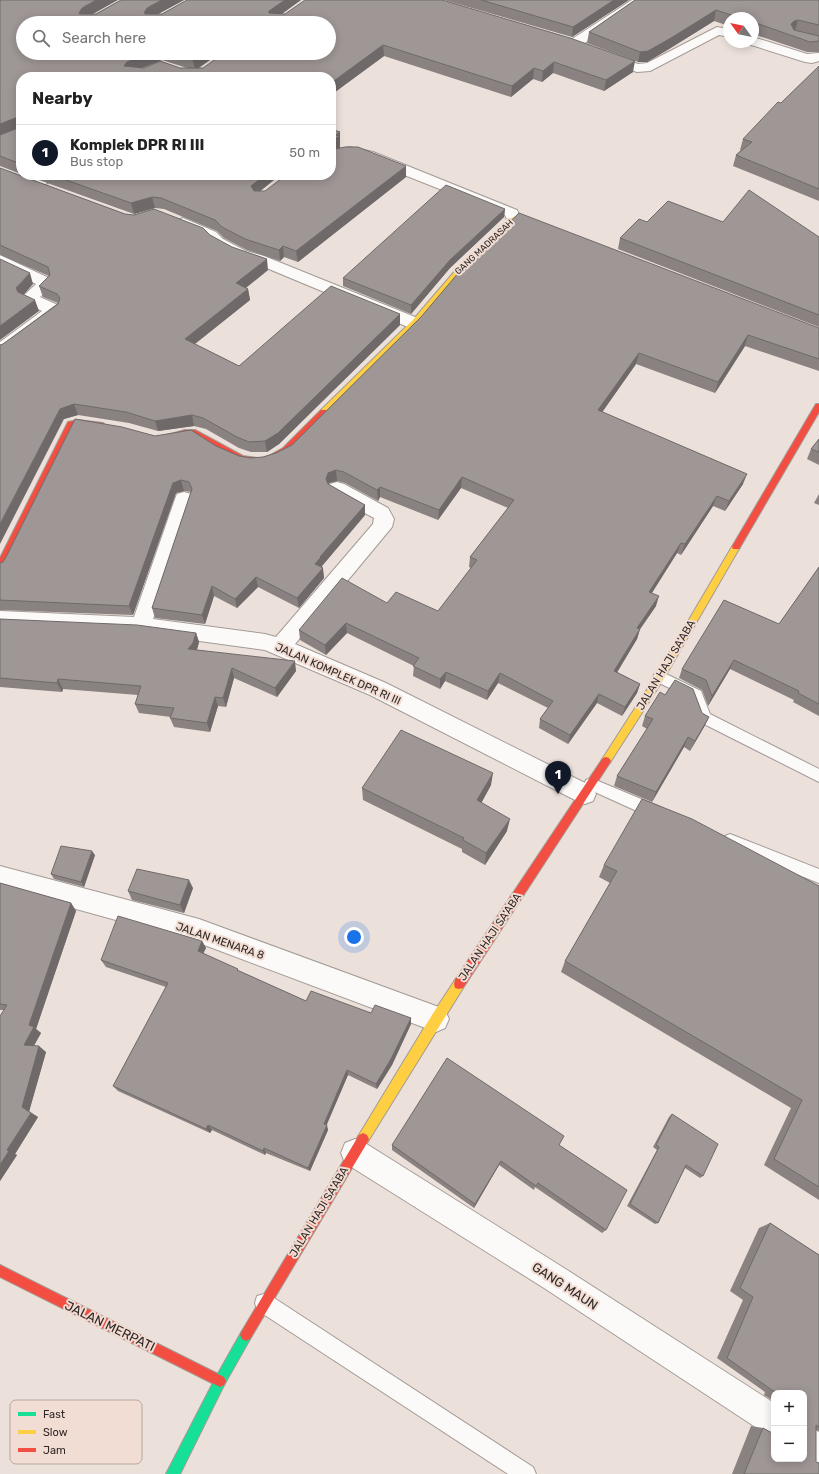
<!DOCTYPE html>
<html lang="en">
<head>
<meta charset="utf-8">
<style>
	:root { --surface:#fff; --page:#f6f6f6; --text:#222; --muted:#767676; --line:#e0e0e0; --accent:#111827 }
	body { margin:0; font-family:Rubik,sans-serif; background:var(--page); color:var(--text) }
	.controls { position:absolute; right:12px; bottom:12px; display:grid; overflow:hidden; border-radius:8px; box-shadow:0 2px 10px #0003 }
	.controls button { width:36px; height:36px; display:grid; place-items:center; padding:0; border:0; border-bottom:1px solid var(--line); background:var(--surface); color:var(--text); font:20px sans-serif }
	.compass { position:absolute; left:723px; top:12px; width:36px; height:36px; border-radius:50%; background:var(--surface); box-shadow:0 2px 10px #0003; rotate:303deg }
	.you { position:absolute; left:354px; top:937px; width:14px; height:14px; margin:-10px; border:3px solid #fff; border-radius:50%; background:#1a73e8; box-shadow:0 0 0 6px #1a73e833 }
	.badge { display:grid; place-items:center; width:26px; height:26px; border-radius:50%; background:var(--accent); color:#fff; font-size:13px; font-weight:700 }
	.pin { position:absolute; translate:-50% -33px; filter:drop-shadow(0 1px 2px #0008) }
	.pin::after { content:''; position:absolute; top:21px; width:14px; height:12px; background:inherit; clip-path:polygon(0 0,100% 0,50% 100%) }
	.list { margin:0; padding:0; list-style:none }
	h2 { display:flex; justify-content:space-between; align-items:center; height:52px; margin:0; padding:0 16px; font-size:17px }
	h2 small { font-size:13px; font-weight:400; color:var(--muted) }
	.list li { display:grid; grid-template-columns:26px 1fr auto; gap:12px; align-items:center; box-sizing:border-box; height:56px; padding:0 16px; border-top:1px solid var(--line) }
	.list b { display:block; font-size:15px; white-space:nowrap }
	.list p { margin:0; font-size:13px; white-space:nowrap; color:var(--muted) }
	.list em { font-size:13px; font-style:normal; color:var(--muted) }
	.icon { flex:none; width:22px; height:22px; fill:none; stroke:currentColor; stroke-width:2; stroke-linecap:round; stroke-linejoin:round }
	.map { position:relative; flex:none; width:819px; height:1474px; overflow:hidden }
	.search { position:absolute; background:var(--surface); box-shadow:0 2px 10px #0003; left:16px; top:16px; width:320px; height:44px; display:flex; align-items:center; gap:10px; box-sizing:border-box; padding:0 14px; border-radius:22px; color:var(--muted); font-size:15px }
	.panel { position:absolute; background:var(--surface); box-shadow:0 2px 10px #0003; left:16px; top:72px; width:320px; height:108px; border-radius:16px }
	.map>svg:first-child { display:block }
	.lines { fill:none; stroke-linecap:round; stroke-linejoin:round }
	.lane-casing { stroke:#a39b96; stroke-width:2 }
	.street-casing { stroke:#a39b96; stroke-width:2 }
	.fast-casing { stroke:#a39b96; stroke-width:2 }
	.slow-casing { stroke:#a39b96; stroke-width:2 }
	.jam-casing { stroke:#a39b96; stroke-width:2 }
	.lane { fill:#fcfaf9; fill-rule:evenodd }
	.street { fill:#fcfaf9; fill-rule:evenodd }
	.fast { fill:#16e098; fill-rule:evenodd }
	.slow { fill:#ffcf43; fill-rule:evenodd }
	.jam { fill:#f24e42; fill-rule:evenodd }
	.wall { fill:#898281; fill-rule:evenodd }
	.shaded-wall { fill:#6f6a69 }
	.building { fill:#9f9796; stroke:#6f6a69; fill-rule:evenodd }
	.labels { text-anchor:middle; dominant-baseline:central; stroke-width:4; stroke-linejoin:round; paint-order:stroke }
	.far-street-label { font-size:9px; fill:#302926; stroke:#f1ddd4 }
	.street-label { font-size:11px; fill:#302926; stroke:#f1ddd4 }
	.near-street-label { font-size:13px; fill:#302926; stroke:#f1ddd4 }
	.key { fill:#f1ddd4; stroke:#b7a7a0; stroke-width:1 }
	.key-label { font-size:11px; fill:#302926 }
</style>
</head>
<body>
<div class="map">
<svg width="819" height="1474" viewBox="0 0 819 1474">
	<rect width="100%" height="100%" fill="#ebe0da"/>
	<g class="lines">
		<defs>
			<path id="lane" d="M660,671L701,691L710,714L819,769V782L700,722L694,712L690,698L655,681L653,677L655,673Z
				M591,778L660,807L662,812L660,817L655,818L650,817L586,788L584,784L586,780Z
				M730,834L819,869V883L725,846L723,841L725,836Z
				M264,1294L271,1296L533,1467L536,1474H508L257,1310L255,1303L257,1296Z"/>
			<path id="street" d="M632,0H646L579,47H569L568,44L569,41Z
				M717,27L729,29V37L719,35L650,71L637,72L601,60L600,57L601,54L606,53L638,64L647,63Z
				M753,37L807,54L819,53V61L812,63L805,62L748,44L747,42H753Z
				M350,147L373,152L517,210L521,219L518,222L513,224L508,222L505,215L359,157L345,156L331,160V151Z
				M39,175H56C51,183 38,189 29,187L27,184L29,181Z
				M183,218L216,232L223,239L246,251L264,256L420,319L422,323L420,327L414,328L408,327L252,262L234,257L213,245L206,238L178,226L175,223L178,220Z
				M0,255L51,279L53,285L40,297L60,306L62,310L60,314L6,354L0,355V342L42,311L23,302L21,298L36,284L0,266Z
				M337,482L344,484L388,508L394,519L392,527L295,644L386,683L593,787L596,794L593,801L585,804L577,801L370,695L265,650L141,633L0,627V611L134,617L175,499L177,494L184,492L191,494L193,499L153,619L265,634L276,637L373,524L374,518L330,494L328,489L330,484Z
				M0,866L199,919L436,1006L445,1010L449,1019L445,1028L436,1032L199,943L0,888Z
				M355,1139L365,1143L564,1268L774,1403V1437L763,1432L544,1288L345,1163L341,1153L345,1143Z
				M804,1425L819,1432V1466L804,1459Z"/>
			<path id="fast" d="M246,1329L250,1331L252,1335L250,1339L224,1385L180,1474H166L216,1377L242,1331Z"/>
			<path id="slow" d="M523,216L546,226L543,228L522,220L515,221L459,273L416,325L327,414H321V410L412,321L455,271L511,218Z
				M736,544L740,547L663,680L609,764L606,765L603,764L601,761L603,758L657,674L733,545Z
				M459,979L463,980L464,984L463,988L367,1143L363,1145L359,1143L357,1139L359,1135L432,1015L455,980Z"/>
			<path id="jam" d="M816,404H819V412L739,549H733L732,547L733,545Z
				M321,410H327L328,412L289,452L266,463L257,464L238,460L194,436H185L167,441L163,438L164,436L185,430H195L243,456L257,458H265L283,448Z
				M78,420L103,423L107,426L103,429L78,425L74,426L4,566L0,569V558L68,422Z
				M606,757L609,758L611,761L609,764L463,988L459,989L455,988L454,984L455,980L603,758Z
				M363,1133L367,1135L369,1139L367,1143L250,1339L246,1341L242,1339L240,1335L242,1331L359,1135Z
				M0,1265L224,1377L226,1381L224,1385L220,1387L0,1277Z"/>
		</defs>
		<use href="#lane" class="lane-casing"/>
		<use href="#street" class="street-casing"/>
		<use href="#fast" class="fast-casing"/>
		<use href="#slow" class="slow-casing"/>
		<use href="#jam" class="jam-casing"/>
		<use href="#lane" class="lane"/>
		<use href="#street" class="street"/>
		<use href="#fast" class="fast"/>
		<use href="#slow" class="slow"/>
		<use href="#jam" class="jam"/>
	</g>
	<path class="wall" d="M0,0L93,14H96L121,0H184L158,14H162L187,0H301L282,14L633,72L604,91L553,73L542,82L533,79L511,97L384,56L331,95V77H21V174L0,166ZM23,23H329L203,68H199L220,53H90L81,58H77ZM162,60L187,68H142Z
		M444,0H629L572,37Z
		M635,0H819V52H807L753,34V18H729V26L714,21L669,49L647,62H638L587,43L589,32Z
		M819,66V201L733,166L736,155L741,150H740L743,139L781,103Z
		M0,168L125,214L210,235L268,270L246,288L248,289L250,300L195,344L239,366L400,325L279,444L267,452H251L239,448L206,429L194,426L158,431L129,423L78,415L64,419L3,344L58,303L43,297L39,286L49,276L0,255Z
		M25,175H280L260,191H265L406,177L298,262L284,257L280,261L247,250L224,238L217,231L164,209L155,208L134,214Z
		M505,209L504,217L450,268L411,314L343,286V278Z
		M647,222H723L819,237V327L618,249L620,238Z
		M421,317L819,328V371L745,346L715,393L636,364L602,412L743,484L725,511L713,506L681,555L677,553L652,593L656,606L640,629L637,639L617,672L640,684L637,693L622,716L597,703L568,744L539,728L540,719L548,708L498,683L487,700L445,681L440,689L413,676L414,666L347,633L326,655L300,640L299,630L387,603L438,611L471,568L469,567L470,557L508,508L461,488L438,520L380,497L378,501L345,483L337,481L329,483L328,484L365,505V515L322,566L324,578L299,608L258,587L237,608L214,596L205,624L155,618L152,608L191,492L184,491L176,493L133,615L0,610V563L3,562L155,436L216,446L239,456L251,458L263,457L276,453L292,445Z
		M819,439V465L807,459L811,449Z
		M819,494V505L814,503Z
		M819,567V716L793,702L794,700L730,669L708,706L702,690L679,678L682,669L779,624Z
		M0,619L196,633L199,642L197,650L296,671L277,697L234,678L226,707L218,706L210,732L174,727L170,718L171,717L139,713L135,704L138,695L63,689L62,692L0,687Z
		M665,695L709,717L704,727L690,751L684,747L652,802L614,786L617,776L647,729L642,726L645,716Z
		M491,785L481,803L507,831L485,865L462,852V849L363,800L362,788Z
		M95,855L84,887L54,879L51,874Z
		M604,865L819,886V1200L764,1165L791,1108L561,972L565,961L610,883L599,877Z
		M0,883L71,903L76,911L36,1029L41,1033L34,1046L46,1052L29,1111L38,1117L15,1154L17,1155L0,1181L4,1010H0Z
		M193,888L184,913L132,900L128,891Z
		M202,941L206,948L203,953L239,971L306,1001L371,1013L411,1024L392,1065L377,1089L348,1075L326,1125L328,1130L310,1171L266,1153L265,1155L212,1130L210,1133L118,1091L113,1086L166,987L106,967L101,960Z
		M672,1114L703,1176L700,1178L685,1168L658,1223L655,1224L627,1206L657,1150L653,1147L669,1117Z
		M392,1145H559L606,1230L602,1233L535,1187L534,1190L499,1165L474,1208L392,1150Z
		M770,1223L819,1255V1431L816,1430V1462L819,1474H732L751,1426L763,1428L804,1459V1393H774V1401L764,1395L765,1392L717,1358L743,1300L730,1291L759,1228Z"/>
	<path class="shaded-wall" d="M96,0H118L84,19L79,13L82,8Z
		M162,0H184L149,19L144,13L147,8Z
		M285,0H301L270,22L269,11Z
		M614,0H629L572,37L573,27Z
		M716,10L714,21L669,49L647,62H638L640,52Z
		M798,20L795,31L791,32L788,35L791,24L794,21Z
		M383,45L384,56L331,95V83Z
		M68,53H86L73,60L71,63Z
		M150,53H161L162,60L129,73L124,66L127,62Z
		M203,53H220L195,70L193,60Z
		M635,61L633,72L604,91L606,80Z
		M554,62L553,73L542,82L543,71Z
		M534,68L533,79L511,97L512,86Z
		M18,117L21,128L0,136V124Z
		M340,132V148L331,150V139Z
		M406,166V177L298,262L296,251Z
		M265,175H280L253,197L251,186Z
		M152,197L155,208L134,214L131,203Z
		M505,209L504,217L450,268L411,314V305L450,260Z
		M283,246L284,257L280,261L279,250Z
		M267,259L268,270L238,294L236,283Z
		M30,273L33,284L20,299L16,288Z
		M248,289L250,300L187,350L185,339Z
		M35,300L39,311L0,340V326Z
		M400,314V325L279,444L267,452L265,441Z
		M748,335L745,346L715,393L718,382Z
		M639,353L636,364L596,421L598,410Z
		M74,404L78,415L64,419L0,544V524L60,409Z
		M192,415L194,426L158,431L155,421Z
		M336,470L337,481L329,483L327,490L326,479L328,473Z
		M747,474L743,484L725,511L729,501Z
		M462,477L461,488L438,520L439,510Z
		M181,480L184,491L176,493L133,615L129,606L173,483Z
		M380,487V497L378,501L377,490Z
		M717,496L713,506L681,555L685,544Z
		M365,505V515L322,566V567L315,564L320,557Z
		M681,543L677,553L646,602L649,592Z
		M323,568L324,578L299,608L297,598Z
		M256,577L258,587L237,608L235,599Z
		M212,586L214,596L205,624L202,615Z
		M659,596L656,606L634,638L637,628Z
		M346,623L347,633L326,655L325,645Z
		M640,629L637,639L612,681L614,671Z
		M196,633L199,642L196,653L188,649Z
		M734,660L730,669L708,706L712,696Z
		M295,661L296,671L277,697L275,688Z
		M232,668L234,678L226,707L223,698Z
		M446,672L445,681L440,689V679Z
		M500,673L498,683L487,700L488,691Z
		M58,679L63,689L62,692L57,683Z
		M640,684L637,693L622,716L625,707Z
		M599,694L597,703L568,744L570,735Z
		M215,697L218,706L210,732L207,723Z
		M709,717L704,727L690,751L695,741Z
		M688,737L684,747L652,802L656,792Z
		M493,773L491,785L476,813L477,800Z
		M510,819L507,831L485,865L486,853Z
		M92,851L95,855L84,887L81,882Z
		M189,880L193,888L184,913L180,905Z
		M71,903L76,911L36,1029L41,1033L31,1050L24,1045L29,1025Z
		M202,941L206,948L201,958L198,951Z
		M411,1018V1024L392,1065L377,1089L376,1084Z
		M39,1046L46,1052L29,1112L22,1107Z
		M347,1070L348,1075L325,1129L324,1124Z
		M31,1113L38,1117L15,1154L17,1155L0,1181V1165L7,1150Z
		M208,1125L212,1130L210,1133L206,1129Z
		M327,1125L328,1130L310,1171L308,1168Z
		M264,1148L266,1153L265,1155L263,1151Z
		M501,1161L499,1165L474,1208L475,1204Z"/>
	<path class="building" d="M0,0H96L82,8L79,13L80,14H96L121,0H162L147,8L144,13L146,14H162L187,0H285L269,11V13L285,14L305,0H442L570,38L635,61L606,80L554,62L543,71L534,68L512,86L383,45L331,83V77H21V164L0,156V135L18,128V117L0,124ZM23,23H329V53H224L203,68H180L160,61L144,68L124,66L127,62L150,53H90L81,58H71L68,53H23Z
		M481,0H614L573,27Z
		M635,0H819V25L798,20L794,21L791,24L794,30L819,36V41L810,42L753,22V18H740L716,10L671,38L648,51L640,52L589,32Z
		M173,53H203L193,60Z
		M819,66V189L736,155L752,142L743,139L778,102L781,103Z
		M331,129L340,132L336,135L340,137L331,139Z
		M345,147H358L406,166L296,251L283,246L279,250L245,239L222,227L215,220L161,198L152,197L131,203L52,175H265L251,186L254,191H265L286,175H331V150Z
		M0,168L125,214L134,215L154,209L203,228L210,235L232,247L267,259L236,283L248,289L185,339L239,366L331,286L400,314L278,433L265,441L249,442L237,437L203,418L192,415L155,421L126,412L74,404L60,409L0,524V345L3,344L58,304L60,298L57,294L39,286L50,275L48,267L0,245Z
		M446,185L505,209L450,260L411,305L343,278Z
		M749,190L819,237V315L620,238L639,219L647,222L668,201L723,222Z
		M519,213L819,328V359L748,335L718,382L639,353L598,410L747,474L729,501L717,496L685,544L681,543L649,592L659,596L637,628L640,629L614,671L640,684L625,707L599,694L570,735L540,719L553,701L500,673L488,691L446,672L440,679L413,666L419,658L346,623L325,645L299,630L342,578L387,603L396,592L438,611L477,560L470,557L514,500L462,477L439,510L380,487L377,490L344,472L336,470L328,473L326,479L328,484L365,505L320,557H321L315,564L323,568L297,598L256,577L235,599L212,586L202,615L152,608L192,489L189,482L181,480L173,483L129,606L0,600V563L3,562L6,557L75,419L122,427L155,436L191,430L216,446L239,456L251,458L263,457L276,453L292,445L421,317L465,265Z
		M0,259L30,273L16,288L18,292L35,300L0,326Z
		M819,439V452L811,449Z
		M819,567V704L798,693L799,691L734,660L712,696L706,680L682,669L724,600L779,624Z
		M0,619L137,625L196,633L193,643L188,649L295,661L275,688L232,668L223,698L215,697L207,723L170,718L174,708L135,704L141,686L58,679L57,683L0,678Z
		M675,680L693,689L702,713L709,717L695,741L688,737L656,792L617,776L653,719L645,716L660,692L665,695Z
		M401,730L493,773L477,800L510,819L486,853L463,840L464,838L362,788Z
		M642,799L692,819L819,886V1187L774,1159L802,1100L565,961L617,871L604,865Z
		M61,846L92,851L81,882L51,874Z
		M137,869L189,880L180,905L128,891Z
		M0,883L71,903L29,1025L34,1027L24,1045L39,1046L22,1107L31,1113L7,1150L9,1151L0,1165V1016L7,1005L0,1004Z
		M118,916L202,941L198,951L238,969L237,970L306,1001L311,991L371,1013L375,1005L411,1018L391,1059L376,1084L347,1070L324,1124L327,1125L308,1168L264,1148L263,1151L208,1125L206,1129L113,1086L168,983L101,960Z
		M447,1058L564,1136L559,1145L627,1190L606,1230L538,1183L536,1186L501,1161L475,1204L392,1145Z
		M672,1114L718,1144L703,1176L686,1165L658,1223L630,1204L659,1147L656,1145Z
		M770,1223L819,1255V1427L816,1425V1462L819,1463V1474H744L763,1428L774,1434V1459H804V1393H776L727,1358L753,1297L740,1288Z"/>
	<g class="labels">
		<g class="far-street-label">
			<text transform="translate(484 247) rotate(-43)">GANG MADRASAH</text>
		</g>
		<g class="street-label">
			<text transform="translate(666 665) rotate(-59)">JALAN HAJI SA'ABA</text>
			<text transform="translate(338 674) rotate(24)">JALAN KOMPLEK DPR RI III</text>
			<text transform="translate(490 937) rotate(-56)">JALAN HAJI SA'ABA</text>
			<text transform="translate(220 941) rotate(19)">JALAN MENARA 8</text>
			<text transform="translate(319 1212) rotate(-59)">JALAN HAJI SA'ABA</text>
		</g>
		<g class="near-street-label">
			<text transform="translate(565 1286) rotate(33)">GANG MAUN</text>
			<text transform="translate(110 1326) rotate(26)">JALAN MERPATI</text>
		</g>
	</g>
	<rect x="10" y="1400" width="132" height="64" rx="6" class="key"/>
	<rect x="18" y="1412" width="18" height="4" fill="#16e098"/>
	<rect x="18" y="1430" width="18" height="4" fill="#ffcf43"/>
	<rect x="18" y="1448" width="18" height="4" fill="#f24e42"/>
	<g class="key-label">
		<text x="43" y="1418">Fast</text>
		<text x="43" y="1436">Slow</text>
		<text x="43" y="1454">Jam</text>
	</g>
</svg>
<div class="controls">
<button>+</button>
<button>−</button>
</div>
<svg class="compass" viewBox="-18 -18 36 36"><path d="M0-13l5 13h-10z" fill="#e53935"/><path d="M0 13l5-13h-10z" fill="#767676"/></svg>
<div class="you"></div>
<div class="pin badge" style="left:558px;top:794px">1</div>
<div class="search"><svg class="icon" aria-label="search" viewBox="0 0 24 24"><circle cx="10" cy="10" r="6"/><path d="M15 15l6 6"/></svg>Search here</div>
<section class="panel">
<h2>Nearby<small></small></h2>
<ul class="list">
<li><span class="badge">1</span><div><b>Komplek DPR RI III</b><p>Bus stop</p></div><em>50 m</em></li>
</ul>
</section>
</div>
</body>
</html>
